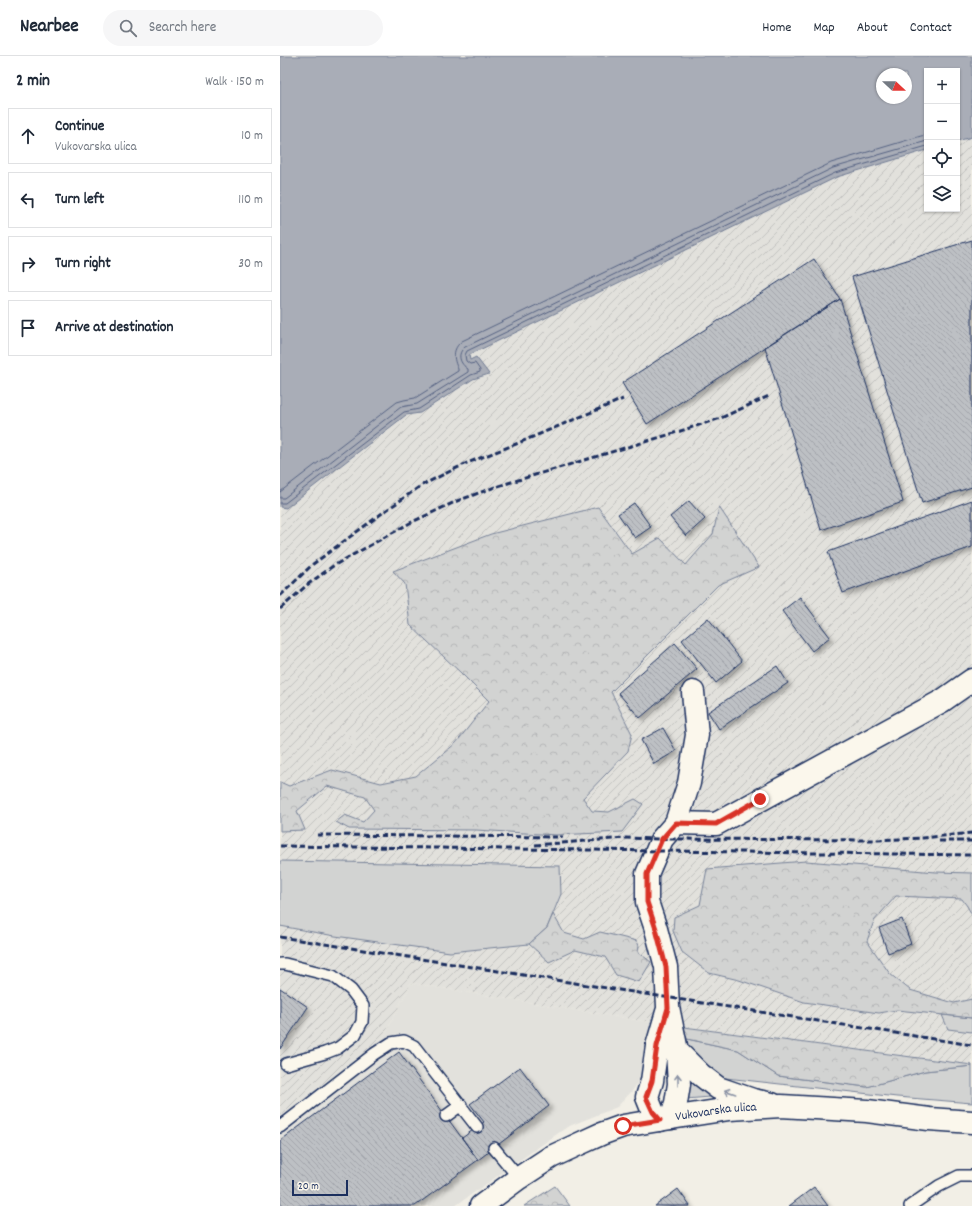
<!DOCTYPE html>
<html lang="en">
<head>
<meta charset="utf-8">
<style>
	:root { --surface:#fff; --page:#f6f6f7; --text:#1f2937; --muted:#747a83; --line:#e0e1e3 }
	body { margin:0; font-family:Dekko,sans-serif; background:var(--page); color:var(--text) }
	.controls { position:absolute; right:12px; top:12px; display:grid; overflow:hidden; border-radius:0px; box-shadow:0 1px 3px #0004 }
	.controls button { width:36px; height:36px; display:grid; place-items:center; padding:0; border:0; border-bottom:1px solid var(--line); background:var(--surface); color:var(--text); font:20px sans-serif }
	.compass { position:absolute; left:596px; top:12px; width:36px; height:36px; border-radius:50%; background:var(--surface); box-shadow:0 1px 3px #0004; rotate:112deg }
	.scale { position:absolute; left:12px; bottom:10px; width:56px; box-sizing:border-box; padding-left:4px; border:2px solid #1b2f5e; border-top:0; font-size:11px; line-height:14px; white-space:nowrap; color:#1b2f5e; -webkit-text-stroke:3px #fbf7ec; paint-order:stroke }
	.stop { position:absolute; width:12px; height:12px; margin:-9px; border:3px solid #d93025; border-radius:50%; background:#fff }
	.stop.end { background:#d93025; border-color:#fff; box-shadow:0 1px 4px #0008 }
	.list { margin:0; padding:0; list-style:none }
	h2 { display:flex; justify-content:space-between; align-items:center; height:52px; margin:0; padding:0 16px; font-size:17px }
	h2 small { font-size:13px; font-weight:400; color:var(--muted) }
	.list li { display:grid; grid-template-columns:26px 1fr auto; gap:12px; align-items:center; box-sizing:border-box; height:56px; margin:0 8px 8px; padding:0 8px; border:1px solid var(--line); border-radius:0px }
	.list b { display:block; font-size:15px; white-space:nowrap }
	.list p { margin:0; font-size:13px; white-space:nowrap; color:var(--muted) }
	.list em { font-size:13px; font-style:normal; color:var(--muted) }
	.icon { flex:none; width:22px; height:22px; fill:none; stroke:currentColor; stroke-width:2; stroke-linecap:round; stroke-linejoin:round }
	.map { position:relative; flex:none; width:692px; height:1150px; overflow:hidden }
	header { display:flex; align-items:center; gap:24px; box-sizing:border-box; height:56px; padding:0 20px; background:var(--surface); border-bottom:1px solid var(--line) }
	header strong { font-size:19px }
	nav { display:flex; gap:22px; margin-inline-start:auto; font-size:14px }
	.search { width:280px; height:36px; background:var(--page); display:flex; align-items:center; gap:10px; box-sizing:border-box; padding:0 14px; border-radius:22px; color:var(--muted); font-size:15px }
	main { display:flex }
	aside { flex:1; background:var(--surface) }
	.map>svg:first-child { display:block }
	.built { fill:#e2e1dc }
	.industrial { fill:url(#industrial-furrows) }
	.grass { fill:#d2d3d2; stroke:#768198 }
	.forest { fill:url(#forest-crowns); stroke:#768198 }
	.water { fill:#a9adb7; stroke:#707b93; fill-rule:evenodd }
	.lines { fill:none; stroke-linecap:round; stroke-linejoin:round }
	.shore { stroke:#546182; stroke-width:1 }
	.building { fill:url(#building-back-hatch); stroke:#1b2f5e; filter:url(#shadow) }
	.service-casing { stroke:#1b2f5e; stroke-width:14 }
	.minor-casing { stroke:#1b2f5e; stroke-width:25 }
	.primary-casing { stroke:#1b2f5e; stroke-width:25 }
	.service { stroke:#fbf7ec; stroke-width:11 }
	.minor { stroke:#fbf7ec; stroke-width:22 }
	.primary { stroke:#fbf7ec; stroke-width:22 }
	.rail { stroke:#1b2f5e; stroke-width:3; stroke-dasharray:6 3; stroke-linecap:butt }
	.oneway { stroke:#8b93a5 }
	.route { stroke:#d93025; stroke-width:5 }
	.labels { text-anchor:middle; dominant-baseline:central; stroke-width:3; stroke-linejoin:round; paint-order:stroke }
	.street-label { font-size:13px; fill:#1b2f5e; stroke:#fbf7ec }
</style>
</head>
<body>
<header>
<strong>Nearbee</strong>
<div class="search"><svg class="icon" aria-label="search" viewBox="0 0 24 24"><circle cx="10" cy="10" r="6"/><path d="M15 15l6 6"/></svg>Search here</div>
<nav><a>Home</a><a>Map</a><a>About</a><a>Contact</a></nav>
</header>
<main>
<aside>
<h2>2 min<small>Walk · 150 m</small></h2>
<ul class="list">
<li><svg class="icon" aria-label="ahead" viewBox="0 0 24 24"><path d="M12 20V5M6 11l6-6 6 6"/></svg><div><b>Continue</b><p>Vukovarska ulica</p></div><em>10 m</em></li>
<li><svg class="icon" aria-label="left" viewBox="0 0 24 24"><path d="M17 20v-9H6M10 6l-5 5 5 5"/></svg><div><b>Turn left</b></div><em>110 m</em></li>
<li><svg class="icon" aria-label="right" viewBox="0 0 24 24"><path d="M7 20v-9h11M14 6l5 5-5 5"/></svg><div><b>Turn right</b></div><em>30 m</em></li>
<li><svg class="icon" aria-label="arrive" viewBox="0 0 24 24"><path d="M6 21V4h12l-3 4 3 4H6"/></svg><div><b>Arrive at destination</b></div></li>
</ul>
</aside>
<div class="map">
<svg width="692" height="1150" viewBox="0 0 692 1150">
	<defs>
		<pattern id="industrial-furrows" width="10" height="10" patternUnits="userSpaceOnUse"><rect width="10" height="10" fill="#e2e1dc"/><path d="M-1 1l2-2M0 10L10 0M9 11l2-2" fill="none" stroke="#c1c1bf"/></pattern>
		<pattern id="forest-crowns" width="20" height="18" patternUnits="userSpaceOnUse"><rect width="20" height="18" fill="#d2d3d2"/><path d="M2 6a3 3 0 1 1 6 0M12 15a3 3 0 1 1 6 0" fill="none" stroke="#b4b5b7"/></pattern>
		<pattern id="building-back-hatch" width="6" height="6" patternUnits="userSpaceOnUse"><rect width="6" height="6" fill="#bdc0c4"/><path d="M-1 5l2 2M0 0l6 6M5-1l2 2" fill="none" stroke="#a2a5ab"/></pattern>
		<filter id="shadow"><feDropShadow dx="3.5" dy="3.5" stdDeviation="2" flood-color="#0004"/></filter>
	</defs>
	<rect width="100%" height="100%" fill="#f2efe6"/>
	<filter id="ink" filterUnits="userSpaceOnUse"><feTurbulence type="fractalNoise" baseFrequency=".025" numOctaves="2"/><feDisplacementMap in="SourceGraphic" scale="8" xChannelSelector="R" yChannelSelector="G"/><feConvolveMatrix kernelMatrix="1 2 1 2 8 2 1 2 1" color-interpolation-filters="sRGB"/></filter>
	<g filter="url(#ink)">
		<path class="built" d="M131,927L375,967L361,1021L353,1034L337,1051L287,1071L175,1150H0V1060L103,982Z"/>
		<path class="industrial" d="M692,81V1009L375,967L131,927L103,982L0,1060V451L6,452L126,359L140,357L193,323L208,318L190,304L189,299L557,121L647,94V153H677V85Z"/>
		<path class="grass" d="M0,805L280,810L281,838L267,872L249,888L170,896L55,880L0,870Z
			M662,959L692,962V976L668,973Z
			M407,983L458,994L498,1020L587,1031L645,1015L692,1010V1047L617,1041L446,1022L426,1015L409,997Z
			M407,1025L429,1035L430,1041L406,1043Z"/>
		<path class="forest" d="M318,451L352,498L380,482L406,509L433,478L439,451L479,511L438,529L331,636L352,678L348,695L303,742L312,755L329,756L355,743L363,748L342,776L276,779L196,774L69,773L56,766L65,759L83,766L94,754L85,741L47,730L17,755L25,774L0,775V726L9,730L52,714L101,727L136,720L176,687L209,645L181,617L130,569L125,528L113,515L211,478Z
			M526,805L656,816L692,817V859L687,850L682,843L616,840L594,865L587,885L610,918L630,934L674,947L692,943V962L617,954L599,957L524,946L459,924L429,917L402,896L393,875L394,861L420,849L427,813Z
			M273,858L284,877L304,883L320,876L357,885L359,890L358,896L371,906L359,926L336,919L325,901L295,894L269,906L249,888L267,872Z
			M404,971L692,1009V1010L645,1015L587,1031L498,1020L458,994L407,983Z
			M275,1130L290,1150H244Z"/>
		<path class="water" d="M0,0H692V81L677,85V15H647V94L557,121L189,299L190,304L196,301L209,318L193,323L140,357L126,359L6,452L0,451ZM602,18H626V42H602Z"/>
		<g class="lines">
			<path class="shore" d="M0,436L117,346L124,344L135,342L178,315V313C173,303 172,293 182,285L551,107L641,80L647,79
				M0,442H4L121,351L137,348L188,316V313C180,308 176,298 185,291L553,112L647,85
				M0,447H5L124,356L139,353L191,319L200,316V314L195,307L190,308L186,305L185,299L187,295L555,117L647,90"/>
		</g>
		<path class="building" d="M692,184V431L642,447L572,221Z
			M534,203L560,243L367,368L342,327Z
			M560,243L623,446L541,474L485,291Z
			M692,444V491L563,537L548,496Z
			M409,445L425,463L406,480L390,461Z
			M354,447L371,471L355,482L338,458Z
			M520,541L550,581L532,595L502,555Z
			M428,562L462,605L436,627L402,584Z
			M395,587L417,613L360,662L338,637Z
			M497,610L508,627L439,673L428,656Z
			M383,672L396,695L374,708L361,684Z
			M622,863L631,888L608,897L599,872Z
			M0,932L28,951L0,993Z
			M119,996L198,1104L135,1150H0V1085Z
			M240,1011L269,1050L198,1104L182,1082L204,1066L190,1048Z
			M534,1131L548,1150H509Z
			M398,1133L410,1150H375Z"/>
		<g class="lines">
			<defs>
				<path id="service" d="M0,908H5L53,920L71,934L83,950L82,966L75,979L58,992L45,997L6,1008
					M166,1060L181,1049
					M0,1071L94,998L111,987L124,985L134,990L197,1071
					M214,1092L239,1122
					M630,1150L659,1130L679,1120H692"/>
				<path id="minor" d="M396,767L436,768L662,645L692,624
					M397,995L421,1019L438,1032L473,1044L492,1048
					M391,1062L396,1047L399,1028L397,995L388,951L386,911L376,873L367,846V818L382,783L396,767L409,727L417,679L413,636
					M380,1064L373,1056L367,1041L372,1025L377,990L387,956"/>
				<g id="primary">
					<path id="s1" d="M201,1150L239,1122L271,1101L299,1088L321,1078L343,1070L391,1062L449,1053L501,1050L587,1055L649,1063L692,1066"/>
				</g>
			</defs>
			<use href="#service" class="service-casing"/>
			<use href="#minor" class="minor-casing"/>
			<use href="#primary" class="primary-casing"/>
			<use href="#service" class="service"/>
			<use href="#minor" class="minor"/>
			<use href="#primary" class="primary"/>
			<path class="rail" d="M0,540L33,508L101,458L142,429L187,407L236,388L343,343
				M0,553L27,529L53,510L130,467L177,445L215,431L391,378L441,362L489,340
				M37,779L283,781
				M659,785H692
				M255,789L346,782L382,783L597,784L643,782L692,777
				M0,790L692,799
				M0,881L692,989"/>
		</g>
		<defs><path id="oneway-shaft" d="M-6 0H5M1.5-3L5.5 0L1.5 3" fill="none" stroke-width="1.6" stroke-linecap="round" stroke-linejoin="round"/></defs>
		<g class="oneway">
			<use href="#oneway-shaft" transform="translate(398 1024) rotate(-91)"/>
			<use href="#oneway-shaft" transform="translate(450 1036) rotate(-161)"/>
		</g>
	</g>
	<g class="lines" filter="url(#ink)">
		<path class="route" d="M343,1070L380,1064L373,1056L366,1041L372,1025L377,990L388,952L386,911L376,873L367,846V818L382,783L396,767L436,768L480,743"/>
	</g>
	<g class="labels">
		<g class="street-label">
			<text stroke="none"><textPath href="#s1" startOffset="258">Vukovarska ulica</textPath></text>
		</g>
	</g>
</svg>
<div class="controls">
<button>+</button>
<button>−</button>
<button><svg class="icon" aria-label="locate" viewBox="0 0 24 24"><circle cx="12" cy="12" r="6"/><path d="M12 2v4M12 18v4M2 12h4M18 12h4"/></svg></button>
<button><svg class="icon" aria-label="layers" viewBox="0 0 24 24"><path d="M12 4l9 5-9 5-9-5zM3 14l9 5 9-5"/></svg></button>
</div>
<svg class="compass" viewBox="-18 -18 36 36"><path d="M0-13l5 13h-10z" fill="#e53935"/><path d="M0 13l5-13h-10z" fill="#747a83"/></svg>
<div class="scale">20 m</div>
<div class="stop" style="left:343px;top:1070px"></div>
<div class="stop end" style="left:480px;top:743px"></div>
</div>
</main>
</body>
</html>
